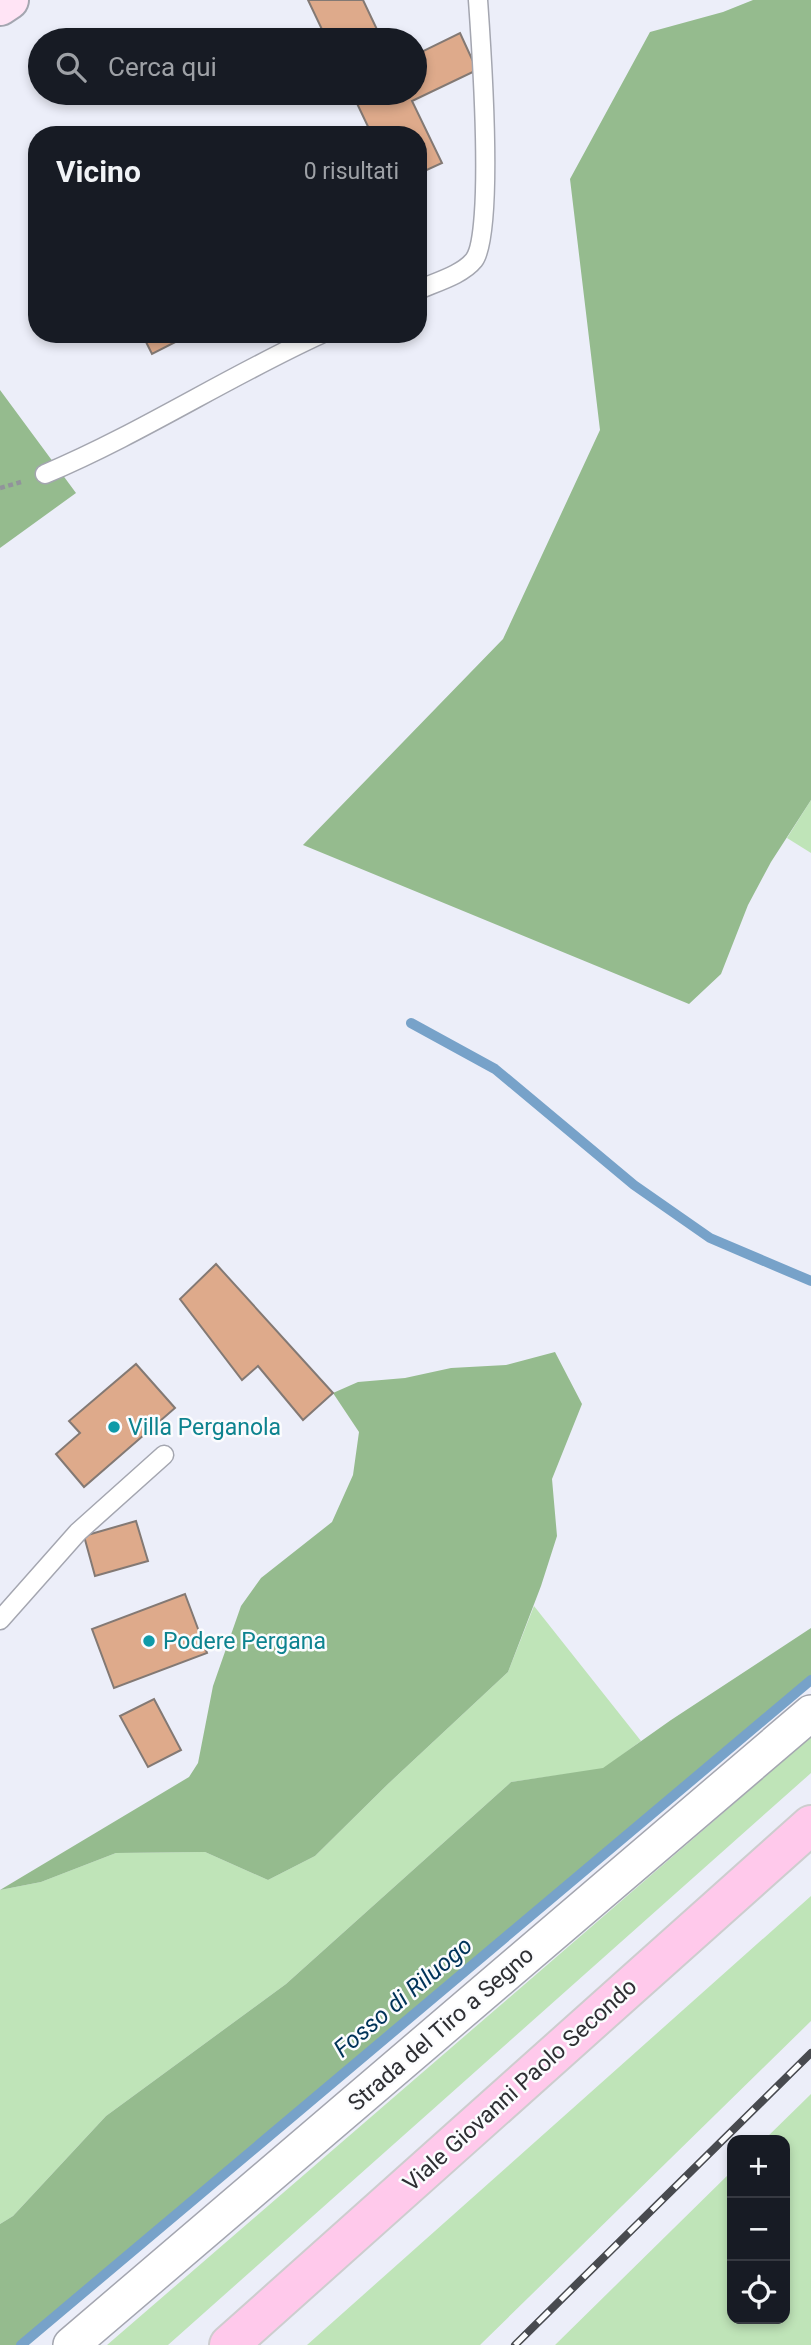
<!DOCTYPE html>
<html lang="it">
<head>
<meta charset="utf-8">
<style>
	:root { --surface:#171b24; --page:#20242c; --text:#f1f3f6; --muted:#9ea1a6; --line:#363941 }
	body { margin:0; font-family:Roboto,sans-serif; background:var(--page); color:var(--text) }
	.controls { position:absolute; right:21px; bottom:21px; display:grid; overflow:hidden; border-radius:14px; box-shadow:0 4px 10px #0003 }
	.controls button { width:63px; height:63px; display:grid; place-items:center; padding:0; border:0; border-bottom:2px solid var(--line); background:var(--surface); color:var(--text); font:35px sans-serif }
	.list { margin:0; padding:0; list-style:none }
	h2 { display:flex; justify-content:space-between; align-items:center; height:91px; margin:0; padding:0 28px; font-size:30px }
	h2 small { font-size:23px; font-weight:400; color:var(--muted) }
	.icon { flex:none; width:38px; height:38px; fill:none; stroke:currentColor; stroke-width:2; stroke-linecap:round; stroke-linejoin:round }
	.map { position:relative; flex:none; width:811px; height:2345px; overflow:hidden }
	.search { position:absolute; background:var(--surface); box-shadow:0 4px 10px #0003; left:28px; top:28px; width:399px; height:77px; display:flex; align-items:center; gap:18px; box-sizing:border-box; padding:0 24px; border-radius:38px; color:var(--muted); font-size:26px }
	.panel { position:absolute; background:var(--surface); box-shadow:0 4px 10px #0003; left:28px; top:126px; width:399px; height:217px; border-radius:28px }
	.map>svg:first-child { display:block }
	.green { fill:#bfe4b8 }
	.forest { fill:#95bb8e }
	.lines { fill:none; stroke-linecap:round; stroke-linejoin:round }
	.stream { stroke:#77a2c9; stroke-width:10 }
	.building { fill:#deaa8b; stroke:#837974; stroke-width:2 }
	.service-casing { stroke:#a4a6b0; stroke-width:21 }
	.minor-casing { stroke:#a4a6b0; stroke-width:38 }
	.secondary-casing { stroke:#a4a6b0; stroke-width:42 }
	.primary-casing { stroke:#cdcdce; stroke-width:42 }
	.path { stroke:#91939b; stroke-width:4.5; stroke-dasharray:5 3.5; stroke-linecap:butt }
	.service { stroke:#fff; stroke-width:18 }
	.minor { stroke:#fff; stroke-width:35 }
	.secondary { stroke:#ffe4f5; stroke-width:38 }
	.primary { stroke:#ffc9eb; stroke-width:38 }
	.rail-casing { stroke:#484a4f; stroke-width:8 }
	.rail { stroke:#fbfcfe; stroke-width:5; stroke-dasharray:16; stroke-linecap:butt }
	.culture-dot { fill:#0f9aa8; stroke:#fbfcfe; stroke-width:2.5 }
	.labels { text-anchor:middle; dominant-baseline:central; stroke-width:5; stroke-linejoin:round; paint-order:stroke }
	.culture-label { font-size:23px; fill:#0d838f; stroke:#fbfcfe; text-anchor:start }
	.street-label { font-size:23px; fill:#2e2f33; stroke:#fbfcfe }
	.water-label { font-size:24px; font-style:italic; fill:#003358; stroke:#fbfcfe }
</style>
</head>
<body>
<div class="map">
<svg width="811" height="2345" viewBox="0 0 811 2345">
	<rect width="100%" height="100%" fill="#eceef9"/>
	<path class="green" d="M811,800V853L787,838Z
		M534,1606L641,1741L603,1769L511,1782L286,1984L106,2116L13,2216L0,2224V1890L41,1882L116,1853L205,1852L268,1880L315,1856L388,1784L508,1672Z
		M811,1737V1773L168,2345H107Z
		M811,1896V2021L480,2345H307Z
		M811,2094V2345H555L732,2171V2319H785V2140H764Z"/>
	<path class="forest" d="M753,0H811V800L771,862L748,905L721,974L689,1004L303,845L503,639L600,430L570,179L650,32L723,12Z
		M0,390L76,493L0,548Z
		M555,1352L582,1404L552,1479L557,1536L541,1586L508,1672L388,1784L315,1856L268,1880L205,1852L116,1853L41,1882L0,1890L189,1777L198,1763L213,1686L241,1606L261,1578L332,1522L353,1475L359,1432L333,1393L358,1382L405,1378L451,1368L506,1365Z
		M811,1628V1679L21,2345H0V2224L13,2216L106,2116L286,1984L511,1782L603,1768L671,1720Z"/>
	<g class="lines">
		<path class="stream" d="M411,1023L495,1069L634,1185L710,1238L811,1281
			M21,2345L811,1680"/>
	</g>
	<path class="building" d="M308,0H363L382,40H327Z
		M460,33L477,70L412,101L442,163L418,174V135H372L352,93H415V55Z
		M142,334H191L152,354Z
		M216,1264L333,1393L303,1420L258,1366L242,1380L180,1299Z
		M136,1364L175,1408L84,1487L56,1454L80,1433L69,1421Z
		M136,1521L148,1561L95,1576L84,1536Z
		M185,1594L207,1653L114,1688L92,1629Z
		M154,1699L181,1750L148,1767L120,1716Z"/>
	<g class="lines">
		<defs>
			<path id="service" d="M418,290C436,282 462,275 474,260C495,233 481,42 478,0
				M45,474C140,434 227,377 321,334
				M0,1620L78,1532L164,1455"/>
			<path id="minor" d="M71,2345L811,1713"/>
			<path id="secondary" d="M0,6L9,0"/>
			<path id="primary" d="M229,2345L811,1825"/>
		</defs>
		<use href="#service" class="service-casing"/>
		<use href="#minor" class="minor-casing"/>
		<use href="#secondary" class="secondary-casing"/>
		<use href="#primary" class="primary-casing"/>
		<path class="path" d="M0,488L21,482"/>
		<use href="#service" class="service"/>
		<use href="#minor" class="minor"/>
		<use href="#secondary" class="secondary"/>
		<use href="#primary" class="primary"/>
		<defs>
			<path id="rail" d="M515,2345L811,2053"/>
		</defs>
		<use href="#rail" class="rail-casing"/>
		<use href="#rail" class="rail"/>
	</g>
	<g class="culture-dot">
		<circle cx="114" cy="1427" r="7"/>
		<circle cx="149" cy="1641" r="7"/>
	</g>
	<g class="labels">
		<g class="culture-label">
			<text x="128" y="1427">Villa Perganola</text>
			<text x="163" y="1641">Podere Pergana</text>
		</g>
		<g class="street-label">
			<text transform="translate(441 2029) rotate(-41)">Strada del Tiro a Segno</text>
			<text transform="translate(520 2085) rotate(-42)">Viale Giovanni Paolo Secondo</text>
		</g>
		<g class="water-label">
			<text transform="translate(403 1997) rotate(-40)">Fosso di Riluogo</text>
		</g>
	</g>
</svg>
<div class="controls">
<button>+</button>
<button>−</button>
<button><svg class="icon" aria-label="locate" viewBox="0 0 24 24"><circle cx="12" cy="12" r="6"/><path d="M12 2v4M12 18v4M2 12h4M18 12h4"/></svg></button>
</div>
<div class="search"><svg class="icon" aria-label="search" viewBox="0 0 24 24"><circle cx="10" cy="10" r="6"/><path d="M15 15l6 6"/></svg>Cerca qui</div>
<section class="panel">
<h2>Vicino<small>0 risultati</small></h2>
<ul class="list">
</ul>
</section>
</div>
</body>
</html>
